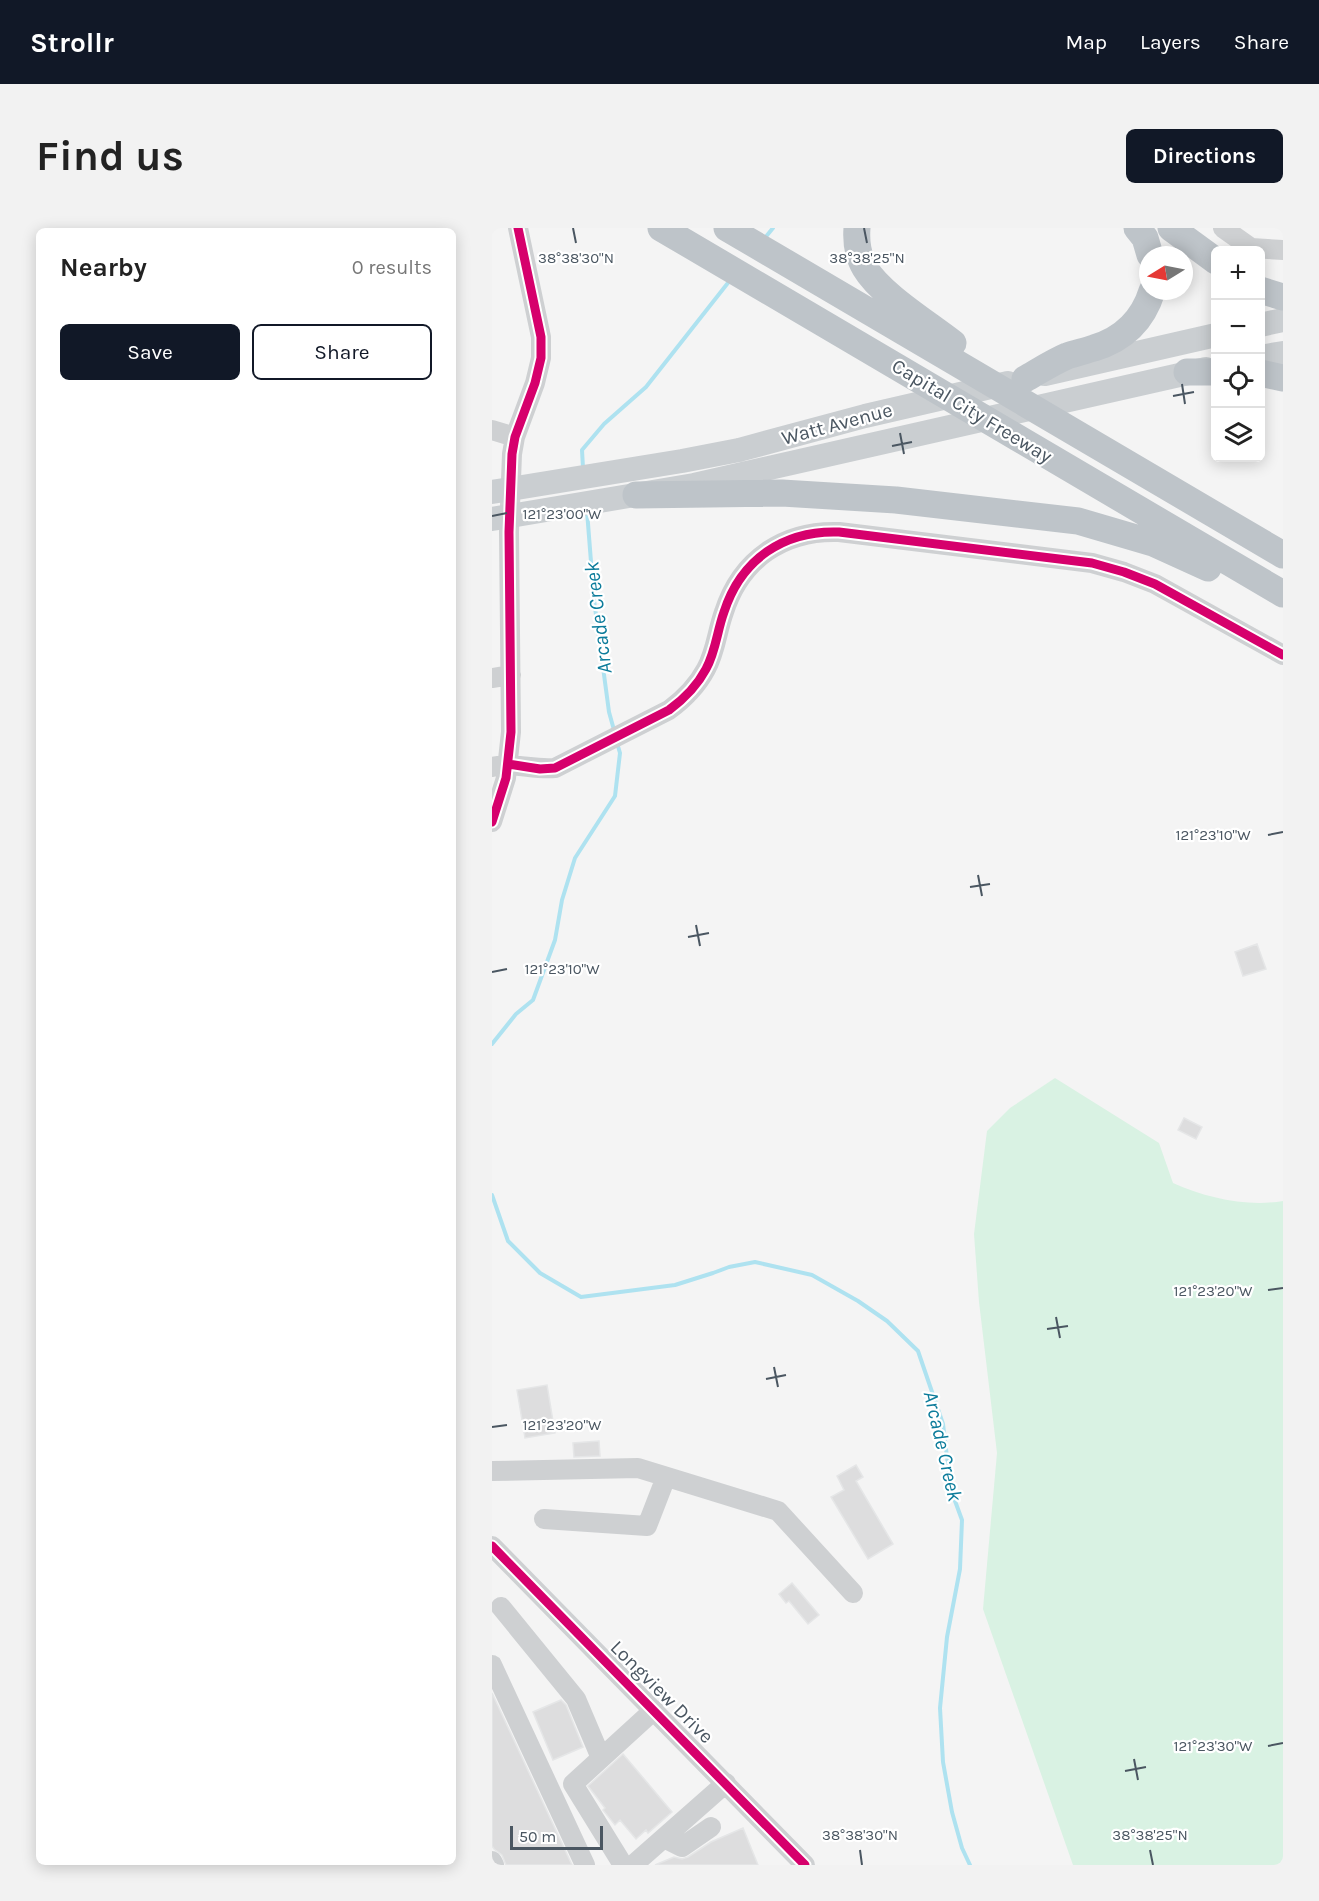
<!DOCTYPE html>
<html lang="en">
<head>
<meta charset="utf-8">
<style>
	:root { --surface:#fff; --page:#f2f2f2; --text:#222; --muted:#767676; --line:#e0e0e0; --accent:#111827 }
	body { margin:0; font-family:Karla,sans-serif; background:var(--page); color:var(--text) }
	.controls { position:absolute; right:18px; top:18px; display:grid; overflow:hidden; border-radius:9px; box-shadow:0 3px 15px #0003 }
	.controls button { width:54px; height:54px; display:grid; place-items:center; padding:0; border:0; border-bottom:2px solid var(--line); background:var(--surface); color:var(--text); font:30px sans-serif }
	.compass { position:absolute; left:647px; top:18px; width:54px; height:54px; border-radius:50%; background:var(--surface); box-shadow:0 3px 15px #0003; rotate:260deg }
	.scale { position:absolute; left:18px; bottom:15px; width:93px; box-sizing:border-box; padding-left:6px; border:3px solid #4a5661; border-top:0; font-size:16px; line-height:21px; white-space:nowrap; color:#4a5661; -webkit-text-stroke:4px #fff; paint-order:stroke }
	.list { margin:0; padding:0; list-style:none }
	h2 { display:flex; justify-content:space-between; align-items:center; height:78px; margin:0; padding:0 24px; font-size:26px }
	h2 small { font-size:20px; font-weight:400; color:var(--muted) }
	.actions { display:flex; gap:12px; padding:18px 24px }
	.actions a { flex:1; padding:14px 0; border:2px solid var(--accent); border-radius:9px; text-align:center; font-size:21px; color:var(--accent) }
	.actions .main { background:var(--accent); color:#fff }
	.icon { flex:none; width:33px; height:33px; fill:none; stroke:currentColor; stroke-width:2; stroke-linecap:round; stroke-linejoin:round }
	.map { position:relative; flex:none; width:791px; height:1637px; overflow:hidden; border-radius:9px }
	header { display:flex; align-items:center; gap:36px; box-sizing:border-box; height:84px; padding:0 30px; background:var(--accent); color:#fff }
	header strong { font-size:28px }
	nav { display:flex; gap:33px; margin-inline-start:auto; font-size:21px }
	.intro { display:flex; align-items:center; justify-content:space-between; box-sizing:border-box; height:144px; padding:0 36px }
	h1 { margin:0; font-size:42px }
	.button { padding:15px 27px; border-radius:9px; background:var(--accent); color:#fff; font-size:21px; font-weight:700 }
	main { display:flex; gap:36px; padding:0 36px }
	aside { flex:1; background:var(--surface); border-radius:9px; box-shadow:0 3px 15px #0003 }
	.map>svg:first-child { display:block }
	.green { fill:#d9f2e3 }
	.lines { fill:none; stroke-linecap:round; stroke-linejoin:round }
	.stream { stroke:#aee2f0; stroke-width:4 }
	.building { fill:#ddddde; stroke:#e5e6e7; stroke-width:1.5 }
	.minor { stroke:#ced0d2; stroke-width:20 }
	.major { stroke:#caced1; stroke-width:24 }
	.highway { stroke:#bec4c9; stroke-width:27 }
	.cycleway-casing { stroke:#fff; stroke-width:13 }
	.cycleway { stroke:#d6006c; stroke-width:9 }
	.ticks { fill:none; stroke:#4a5661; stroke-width:2 }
	.labels { text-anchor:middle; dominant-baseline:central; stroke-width:4.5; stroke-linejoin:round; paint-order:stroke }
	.street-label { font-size:20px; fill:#4a5661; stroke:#fff }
	.water-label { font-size:21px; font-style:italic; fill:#0c7c9b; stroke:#fff }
	.ticks-label { font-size:15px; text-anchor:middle; fill:#4a5661; stroke:#fff; stroke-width:4.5; stroke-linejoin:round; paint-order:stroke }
</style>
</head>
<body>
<header>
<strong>Strollr</strong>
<nav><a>Map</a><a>Layers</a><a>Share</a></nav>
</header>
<div class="intro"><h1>Find us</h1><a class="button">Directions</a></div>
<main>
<aside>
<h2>Nearby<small>0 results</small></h2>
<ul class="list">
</ul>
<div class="actions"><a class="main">Save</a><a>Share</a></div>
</aside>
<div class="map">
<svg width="791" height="1637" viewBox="0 0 791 1637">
	<rect width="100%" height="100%" fill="#f4f4f4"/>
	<path class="green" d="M563,850L667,915L681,955C714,970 755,979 791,973V1637H581L491,1381L505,1225L487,1074L482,1006L495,903L518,880Z"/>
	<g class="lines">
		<path class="stream" d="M272,11L281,0
			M91,240L90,222L112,196L154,159L239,51
			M95,283L102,372L117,484L122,502
			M0,816L24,786L41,772L63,712L70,672L83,630L123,568L128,525L125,515
			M0,967L16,1013L48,1045L89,1069L183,1057L221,1045L237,1039L263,1034L320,1047L366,1073L395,1093L426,1123L451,1196L459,1262L470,1292L468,1341L455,1409L448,1480L451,1534L460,1584L470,1620L478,1637"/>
	</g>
	<path class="building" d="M765,716L774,741L751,748L743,724Z
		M692,890L710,899L704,911L686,902Z
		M55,1157L63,1205L33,1210L25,1162Z
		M107,1213L108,1228L82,1229L81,1215Z
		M364,1237L371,1249L364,1253L401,1316L376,1331L339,1269L352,1262L345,1248Z
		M300,1355L327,1387L316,1396L297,1373L294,1375L287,1366Z
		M0,1465L80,1637H14L10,1627L2,1621L0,1618Z
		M69,1472L74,1477L91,1519L61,1532L41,1484Z
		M131,1526L180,1584L156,1605L154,1602L144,1611L128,1592L123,1597L111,1582L113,1580L96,1558Z
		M251,1600L266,1637H163L182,1629L190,1631L196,1629L219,1614Z"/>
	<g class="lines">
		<path class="minor" d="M731,0L759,20L791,22
			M0,202L23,209
			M0,450L19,447
			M0,539C24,534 39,542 63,540L177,482C192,471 205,458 214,441C224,423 225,403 232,384C249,331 292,302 347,304L600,335L632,344L663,356L791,427
			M0,594L14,550L19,504L17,304L20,226L23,209L43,155L49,130V109L26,0
			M0,1243L146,1240L286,1283L361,1365
			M52,1291L155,1298L174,1249
			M0,1318L313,1637
			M9,1379L84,1471L109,1530
			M0,1437L93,1637
			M172,1610L190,1619L219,1599
			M0,1633L2,1637
			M131,1637L81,1556L162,1482
			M141,1637L234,1555"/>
		<path class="major" d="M768,97L791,92
			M768,129L791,125
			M553,146L724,107
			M0,264L190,233L247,222L373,188L516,155
			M0,291L202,257L714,141"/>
		<path class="highway" d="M169,0L791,366
			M235,0L791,327
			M365,0C364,13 366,28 373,40C388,66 437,96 461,115
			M645,0L653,10L658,27
			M679,0L724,33
			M768,62L791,69
			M695,144H724
			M768,145L791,150
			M533,151C547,143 561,134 575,128C584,125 593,123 602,120C632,111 651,92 660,63
			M144,267L290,265L404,272L586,293L661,315L716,340"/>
		<defs>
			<path id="cycleway" d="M16,536L48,541L63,540L177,482C192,471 205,458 214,441C224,423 225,403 232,384C249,331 292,302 347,304L600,335L632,344L663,356L791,427
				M0,594L14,550L19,504L17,304L20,226L23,209L43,155L49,130V109L26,0
				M0,1318L313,1637"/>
		</defs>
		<use href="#cycleway" class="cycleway-casing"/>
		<use href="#cycleway" class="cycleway"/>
	</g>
	<path class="ticks" d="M81,0L84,15M372,0L375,15M690,156L693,176M681,168L702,164M408,205L412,226M400,218L420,214M0,288L15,285M776,607L791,604M486,647L490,668M478,659L498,656M204,697L208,718M196,709L217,705M0,744L15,741M776,1062L791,1060M564,1089L568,1110M555,1101L576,1098M282,1139L286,1159M274,1151L294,1147M0,1199L15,1197M776,1518L791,1515M642,1531L646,1552M633,1543L654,1539M368,1622L370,1637M658,1622L661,1637"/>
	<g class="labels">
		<g class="street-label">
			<text transform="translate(480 183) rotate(31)">Capital City Freeway</text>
			<text transform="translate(345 196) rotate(-15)">Watt Avenue</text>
			<text transform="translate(170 1464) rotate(45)">Longview Drive</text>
		</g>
		<g class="water-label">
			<text transform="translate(106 390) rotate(-97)">Arcade Creek</text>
			<text transform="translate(451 1218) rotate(77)">Arcade Creek</text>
		</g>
	</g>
	<g class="ticks-label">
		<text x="84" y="35">38°38'30"N</text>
		<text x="375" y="35">38°38'25"N</text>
		<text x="70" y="291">121°23'00"W</text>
		<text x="721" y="612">121°23'10"W</text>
		<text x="70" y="746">121°23'10"W</text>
		<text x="721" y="1068">121°23'20"W</text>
		<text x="70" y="1202">121°23'20"W</text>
		<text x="721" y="1523">121°23'30"W</text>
		<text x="368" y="1612">38°38'30"N</text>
		<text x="658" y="1612">38°38'25"N</text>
	</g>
</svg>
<div class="controls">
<button>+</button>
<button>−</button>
<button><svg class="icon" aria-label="locate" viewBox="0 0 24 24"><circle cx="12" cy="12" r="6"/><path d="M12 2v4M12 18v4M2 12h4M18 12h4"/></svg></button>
<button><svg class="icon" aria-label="layers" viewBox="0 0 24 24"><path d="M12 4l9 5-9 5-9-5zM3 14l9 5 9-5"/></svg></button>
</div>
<svg class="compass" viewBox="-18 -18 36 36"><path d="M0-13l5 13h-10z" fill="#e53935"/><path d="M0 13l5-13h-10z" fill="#767676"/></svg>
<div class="scale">50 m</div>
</div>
</main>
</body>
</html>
